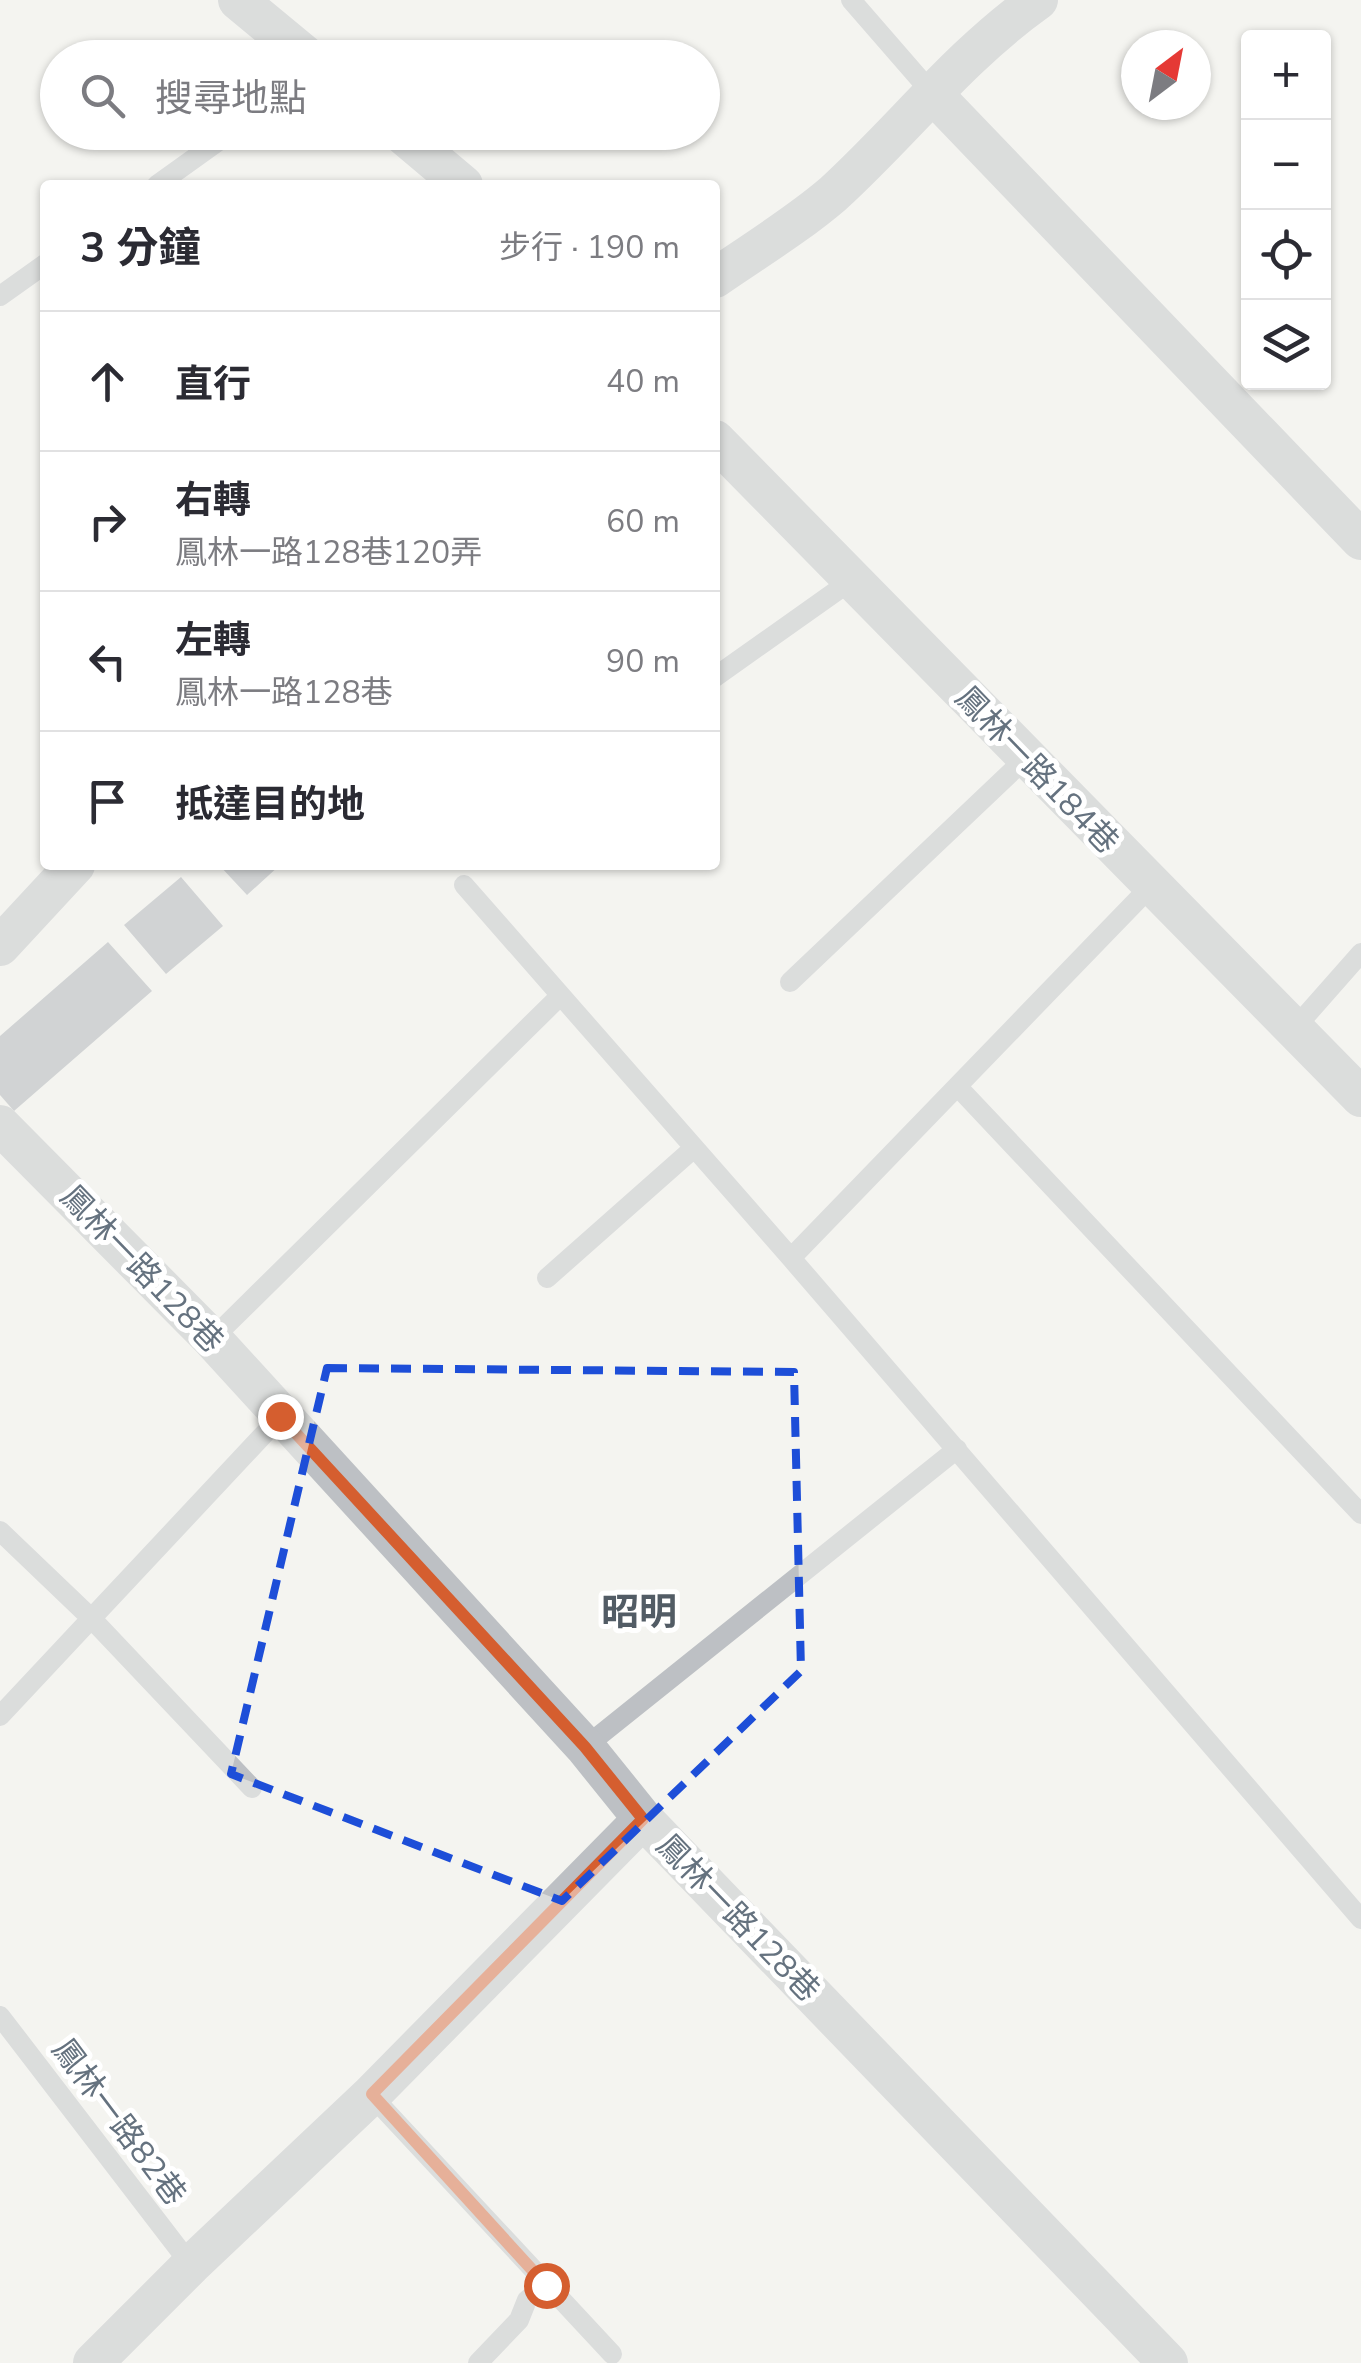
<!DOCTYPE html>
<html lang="zh-TW">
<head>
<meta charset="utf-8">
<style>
	:root { --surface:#fff; --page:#f7f7f7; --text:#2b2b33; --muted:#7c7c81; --line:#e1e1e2 }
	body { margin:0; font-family:"Nunito Sans","Noto Sans TC",sans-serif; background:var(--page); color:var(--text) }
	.controls { position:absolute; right:30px; top:30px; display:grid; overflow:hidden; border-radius:10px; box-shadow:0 2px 8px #0004 }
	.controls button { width:90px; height:90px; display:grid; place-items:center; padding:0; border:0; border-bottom:2px solid var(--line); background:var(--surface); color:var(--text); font:50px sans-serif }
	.compass { position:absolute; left:1121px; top:30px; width:90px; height:90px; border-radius:50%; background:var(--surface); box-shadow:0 2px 8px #0004; rotate:32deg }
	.stop { position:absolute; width:30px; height:30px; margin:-22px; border:8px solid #d55e2f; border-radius:50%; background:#fff }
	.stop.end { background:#d55e2f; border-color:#fff; box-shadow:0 2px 10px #0008 }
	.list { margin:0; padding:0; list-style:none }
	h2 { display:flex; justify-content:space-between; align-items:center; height:130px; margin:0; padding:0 40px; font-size:42px }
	h2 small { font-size:32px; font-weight:400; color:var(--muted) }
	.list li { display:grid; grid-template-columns:65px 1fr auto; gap:30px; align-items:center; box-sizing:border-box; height:140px; padding:0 40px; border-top:2px solid var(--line) }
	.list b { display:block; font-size:38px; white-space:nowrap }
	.list p { margin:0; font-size:32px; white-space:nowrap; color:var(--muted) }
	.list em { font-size:32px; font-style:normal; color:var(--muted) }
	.icon { flex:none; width:55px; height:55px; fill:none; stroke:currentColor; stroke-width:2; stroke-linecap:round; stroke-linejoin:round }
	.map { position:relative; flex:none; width:1361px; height:2363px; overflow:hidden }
	.search { position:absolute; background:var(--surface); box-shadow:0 2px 8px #0004; left:40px; top:40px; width:680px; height:110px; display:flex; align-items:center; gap:25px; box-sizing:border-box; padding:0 35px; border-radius:55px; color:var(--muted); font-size:38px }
	.panel { position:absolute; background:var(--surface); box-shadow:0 2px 8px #0004; left:40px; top:180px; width:680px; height:690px; border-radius:10px }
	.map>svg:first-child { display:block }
	.building { fill:#a6acb2 }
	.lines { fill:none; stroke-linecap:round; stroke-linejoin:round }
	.lane { stroke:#bdc0c4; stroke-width:20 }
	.street { stroke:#bdc0c4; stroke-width:40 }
	.route { stroke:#d55e2f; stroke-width:12 }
	.marked { fill:none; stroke:#1d4ed8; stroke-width:8; stroke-dasharray:20 12; stroke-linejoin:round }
	.labels { text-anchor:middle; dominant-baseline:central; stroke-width:10; stroke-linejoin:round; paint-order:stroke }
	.street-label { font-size:32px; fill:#65727f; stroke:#fff }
	.quarter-label { font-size:38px; font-weight:bold; fill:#525c65; stroke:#fff }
</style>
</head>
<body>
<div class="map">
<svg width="1361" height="2363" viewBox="0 0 1361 2363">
	<rect width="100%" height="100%" fill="#f4f4f0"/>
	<path class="building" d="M219,865H280L247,895Z
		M181,877L223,926L166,974L124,925Z
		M108,942L152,991L14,1111L0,1095V1036Z"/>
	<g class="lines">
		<path class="lane" d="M851,0L931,92
			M157,185L231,132
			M0,296L45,264
			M715,677L852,580
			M464,885L791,1258L1361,1919
			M790,982L1026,758
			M1294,1029L1361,953
			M958,1087L1361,1514
			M791,1258L1151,886
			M547,1278L694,1148
			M212,1339L559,997
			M0,1531L91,1618L252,1788
			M0,1716L281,1416
			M585,1747L957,1449
			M0,2016L191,2265
			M371,2095L612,2354
			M478,2363L519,2320L527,2300L546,2285"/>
		<path class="street" d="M238,0L308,58
			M931,92L1361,540
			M400,132L463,185
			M715,278C754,251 797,225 833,194C904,129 958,57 1038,0
			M715,440L1361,1097
			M0,946L75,865
			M0,1125L212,1339L585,1747L643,1819L1168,2363
			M93,2363L191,2265L371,2095L643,1819"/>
	</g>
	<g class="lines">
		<path class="route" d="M280,1416L585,1747L643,1819L372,2094L546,2285"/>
	</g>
	<path d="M0 0H1361V2363H0ZM327,1368L794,1372L801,1671L562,1901L231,1774Z" fill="#f4f4f0" fill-opacity=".55" fill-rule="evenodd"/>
	<path class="marked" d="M327,1368L794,1372L801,1671L562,1901L231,1774Z"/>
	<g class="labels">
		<g class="street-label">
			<text transform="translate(1037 770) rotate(46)">鳳林一路184巷</text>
			<text transform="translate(142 1269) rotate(46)">鳳林一路128巷</text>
			<text transform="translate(738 1918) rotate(46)">鳳林一路128巷</text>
			<text transform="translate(119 2122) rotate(53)">鳳林一路82巷</text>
		</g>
		<g class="quarter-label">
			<text x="639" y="1612">昭明</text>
		</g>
	</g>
</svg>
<div class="controls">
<button>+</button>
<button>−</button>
<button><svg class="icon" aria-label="locate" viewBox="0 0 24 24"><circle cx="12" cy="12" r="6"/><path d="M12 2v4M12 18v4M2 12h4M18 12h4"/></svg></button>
<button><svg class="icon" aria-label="layers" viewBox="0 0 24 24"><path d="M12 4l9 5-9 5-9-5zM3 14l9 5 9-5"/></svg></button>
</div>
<svg class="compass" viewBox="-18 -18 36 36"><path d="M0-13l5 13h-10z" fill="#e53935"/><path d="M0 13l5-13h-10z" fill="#7c7c81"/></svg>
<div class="stop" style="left:546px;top:2285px"></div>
<div class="stop end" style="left:280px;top:1416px"></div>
<div class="search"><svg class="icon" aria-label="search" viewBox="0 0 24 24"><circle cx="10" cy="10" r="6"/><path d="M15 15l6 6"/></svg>搜尋地點</div>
<section class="panel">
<h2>3 分鐘<small>步行 · 190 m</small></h2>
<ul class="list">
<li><svg class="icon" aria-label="ahead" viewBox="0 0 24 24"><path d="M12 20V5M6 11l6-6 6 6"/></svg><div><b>直行</b></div><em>40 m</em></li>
<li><svg class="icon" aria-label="right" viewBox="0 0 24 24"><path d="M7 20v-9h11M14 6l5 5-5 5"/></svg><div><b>右轉</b><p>鳳林一路128巷120弄</p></div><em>60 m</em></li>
<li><svg class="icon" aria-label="left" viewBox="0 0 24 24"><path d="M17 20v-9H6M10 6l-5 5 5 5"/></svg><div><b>左轉</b><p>鳳林一路128巷</p></div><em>90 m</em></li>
<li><svg class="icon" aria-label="arrive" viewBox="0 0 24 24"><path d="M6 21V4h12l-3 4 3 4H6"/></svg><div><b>抵達目的地</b></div></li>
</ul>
</section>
</div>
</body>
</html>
